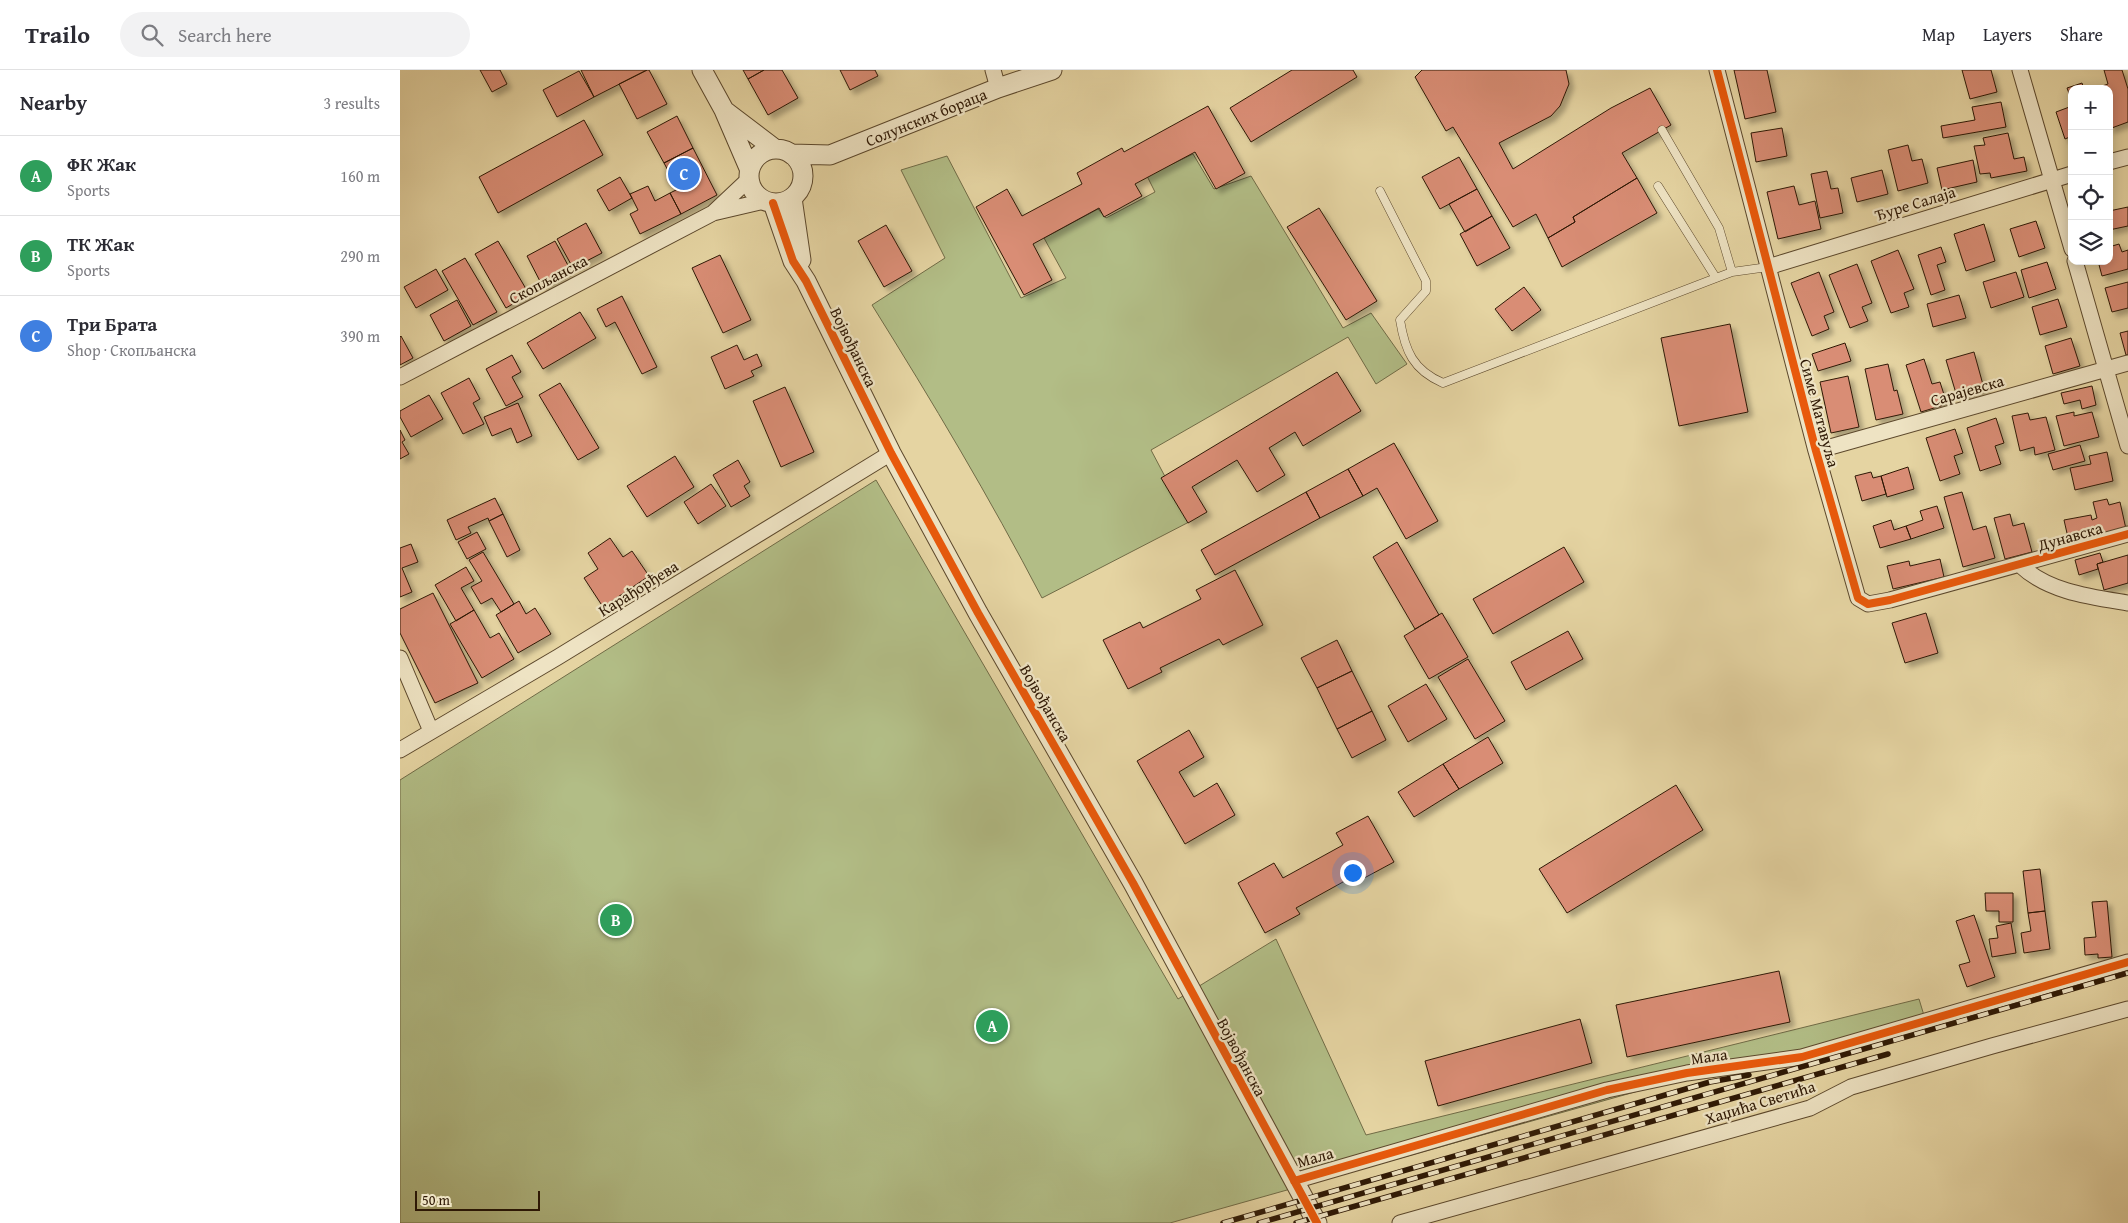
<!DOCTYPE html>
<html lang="en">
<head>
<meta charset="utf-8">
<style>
	:root { --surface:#fff; --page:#f2f2f3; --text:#2b2b33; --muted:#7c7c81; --line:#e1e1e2; --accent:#8f2418 }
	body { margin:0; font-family:"Gentium Book Plus",serif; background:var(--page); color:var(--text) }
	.controls { position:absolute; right:15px; top:15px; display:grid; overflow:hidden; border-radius:10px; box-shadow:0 2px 12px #0003 }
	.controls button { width:45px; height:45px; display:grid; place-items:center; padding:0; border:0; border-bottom:1px solid var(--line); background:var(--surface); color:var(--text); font:25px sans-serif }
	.scale { position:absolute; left:15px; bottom:12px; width:125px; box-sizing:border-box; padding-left:5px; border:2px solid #2f1905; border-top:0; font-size:14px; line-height:18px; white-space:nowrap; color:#2f1905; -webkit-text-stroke:4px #eee3c3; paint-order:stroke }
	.you { position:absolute; left:952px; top:802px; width:18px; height:18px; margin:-12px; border:4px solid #fff; border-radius:50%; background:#1a73e8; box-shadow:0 0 0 8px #1a73e833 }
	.badge { display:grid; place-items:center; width:32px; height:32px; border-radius:50%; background:var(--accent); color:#fff; font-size:16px; font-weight:700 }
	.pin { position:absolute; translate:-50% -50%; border:2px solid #fff; box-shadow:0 1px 5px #0006 }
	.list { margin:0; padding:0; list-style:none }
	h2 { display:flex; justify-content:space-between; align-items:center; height:65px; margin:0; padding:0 20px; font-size:21px }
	h2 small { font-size:16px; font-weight:400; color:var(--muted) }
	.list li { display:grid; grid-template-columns:32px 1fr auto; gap:15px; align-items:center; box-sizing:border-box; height:80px; padding:0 20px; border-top:1px solid var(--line) }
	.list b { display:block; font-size:19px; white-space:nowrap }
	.list p { margin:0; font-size:16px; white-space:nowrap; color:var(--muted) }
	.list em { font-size:16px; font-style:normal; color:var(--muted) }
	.icon { flex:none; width:28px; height:28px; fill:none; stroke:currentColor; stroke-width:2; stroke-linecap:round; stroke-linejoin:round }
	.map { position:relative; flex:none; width:1728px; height:1153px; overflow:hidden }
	header { display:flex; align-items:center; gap:30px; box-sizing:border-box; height:70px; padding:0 25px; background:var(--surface); border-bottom:1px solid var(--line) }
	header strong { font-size:24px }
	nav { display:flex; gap:28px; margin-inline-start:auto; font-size:18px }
	.search { width:350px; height:45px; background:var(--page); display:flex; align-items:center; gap:12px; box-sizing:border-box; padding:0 18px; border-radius:28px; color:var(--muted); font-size:19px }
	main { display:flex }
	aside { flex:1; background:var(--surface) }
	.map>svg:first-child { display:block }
	.green { fill:#b2bd86; stroke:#706b46 }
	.building { fill:#d98d75; stroke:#2f1905; filter:url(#shadow) }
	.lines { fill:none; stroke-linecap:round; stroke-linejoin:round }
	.service-casing { stroke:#5c482c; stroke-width:9 }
	.minor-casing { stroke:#5c482c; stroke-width:17 }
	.tertiary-casing { stroke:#5c482c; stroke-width:21 }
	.service { stroke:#eee3c3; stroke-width:8 }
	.minor { stroke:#eee3c3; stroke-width:15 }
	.tertiary { stroke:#eee3c3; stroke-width:19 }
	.rail-casing { stroke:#2f1905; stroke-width:5.5 }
	.rail { stroke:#eee3c3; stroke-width:4; stroke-dasharray:11; stroke-linecap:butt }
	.cycleway-casing { stroke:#eee3c3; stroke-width:11 }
	.cycleway { stroke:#e8590c; stroke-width:8 }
	.labels { text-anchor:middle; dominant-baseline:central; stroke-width:4.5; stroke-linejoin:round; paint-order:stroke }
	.street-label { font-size:16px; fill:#2f1905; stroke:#eee3c3 }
</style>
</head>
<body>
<header>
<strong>Trailo</strong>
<div class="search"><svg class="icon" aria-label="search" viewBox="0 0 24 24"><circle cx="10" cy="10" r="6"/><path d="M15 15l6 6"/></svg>Search here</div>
<nav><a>Map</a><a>Layers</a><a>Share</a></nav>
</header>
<main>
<aside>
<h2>Nearby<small>3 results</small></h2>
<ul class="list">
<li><span class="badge" style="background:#2e9e5b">A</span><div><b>ФК Жак</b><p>Sports</p></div><em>160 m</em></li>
<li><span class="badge" style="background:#2e9e5b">B</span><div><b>ТК Жак</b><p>Sports</p></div><em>290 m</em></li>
<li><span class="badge" style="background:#3f7fe0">C</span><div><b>Три Брата</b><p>Shop · Скопљанска</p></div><em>390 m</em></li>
</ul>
</aside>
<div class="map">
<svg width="1728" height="1153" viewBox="0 0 1728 1153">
	<defs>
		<filter id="shadow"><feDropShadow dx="4.5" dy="4.5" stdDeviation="2.5" flood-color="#0004"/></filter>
	</defs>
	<rect width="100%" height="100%" fill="#e5d4a2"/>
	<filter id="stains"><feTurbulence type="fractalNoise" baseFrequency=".004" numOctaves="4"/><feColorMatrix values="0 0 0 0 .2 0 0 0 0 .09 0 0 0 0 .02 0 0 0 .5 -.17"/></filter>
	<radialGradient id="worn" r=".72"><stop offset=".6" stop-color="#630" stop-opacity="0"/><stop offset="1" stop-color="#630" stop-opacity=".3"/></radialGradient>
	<path class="green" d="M793,84L814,119L851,106L943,258L971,243L1007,294L976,314L948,267L751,380L789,452L642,528C590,428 532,331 472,235L545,188L501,100L547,86L621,228L666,208L644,168L698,139L706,148L755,122L747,106Z
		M476,410L778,929L876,869L966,1065L1519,929L1526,952L1464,970L1334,994L770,1153H0V710Z"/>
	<path class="building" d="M80,0H100L107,14L92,22Z
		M181,0H247L194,27Z
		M247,0H249L267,34L237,49L219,14Z
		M343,0H364L348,9Z
		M364,0H382L398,28L368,45L348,9Z
		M440,0H475L478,6L450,20Z
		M892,0H953L957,7L851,72L830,38Z
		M1022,0H1166L1169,14L1160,36L1151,46L1099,73L1113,99L1211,38L1250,18L1271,55L1222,83L1237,108L1173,147L1175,152L1148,168L1136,144L1113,157L1053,57L1046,61L1015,7Z
		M1334,0H1367L1376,42L1345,49Z
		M1562,0H1591L1597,22L1570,29Z
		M1704,0H1722L1728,19V52L1709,59V19H1694L1708,14Z
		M179,1L194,27L157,47L143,20Z
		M1682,13L1684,19H1672V31L1667,18Z
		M1601,32L1606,57L1543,68L1541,56L1575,50L1572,37Z
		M808,36L845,103L816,119L795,82L735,114L742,126L704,147L699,138L633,174L652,210L624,225L576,137L607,119L622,146L682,114L677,103L722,78L724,82Z
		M1672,36V66L1665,69L1656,42Z
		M277,46L293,78L264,93L247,62Z
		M184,50L203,85L98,143L79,107Z
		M1382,58L1387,86L1356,92L1351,63Z
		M1608,63L1614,89L1624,87L1627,101L1591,108L1590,103L1580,104L1574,76L1585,75L1583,68Z
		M1508,75L1512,91L1522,89L1528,113L1498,121L1488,80Z
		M293,78L317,125L281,144L270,123L278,119L264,93Z
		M1059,87L1077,119L1040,139L1022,107Z
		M1573,90L1577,112L1542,120L1537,98Z
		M1482,100L1488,124L1457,132L1451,108Z
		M1427,101L1431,119L1438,118L1443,143L1420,148L1411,104Z
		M220,107L232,128L209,141L197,120Z
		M1237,108L1257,143L1162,197L1148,168L1175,152L1173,147Z
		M248,116L255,131L270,123L281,144L240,164L230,144L238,140L230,124Z
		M1394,116L1399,135L1415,131L1421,159L1378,169L1367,122Z
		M1077,119L1092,146L1065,162L1049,134Z
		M1728,137V156L1709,160V141Z
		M919,138L977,231L946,250L887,157Z
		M1092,146L1110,178L1077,196L1060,164Z
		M1636,151L1645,178L1619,187L1610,159Z
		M186,153L202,183L173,198L157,169Z
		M1584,154L1595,191L1566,201L1554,164Z
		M486,155L512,201L484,217L458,171Z
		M98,171L129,224L106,238L75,184Z
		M155,171L171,201L143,217L127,186Z
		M1719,174L1722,182L1728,180V199L1702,206L1698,191H1709V177Z
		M1541,177L1546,192L1537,195L1545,220L1531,225L1518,185Z
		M1498,180L1514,219L1504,223L1509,237L1491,243L1471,191Z
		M320,185L351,250L323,263L292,198Z
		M65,188L97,242L73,255L42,201Z
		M1647,192L1656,219L1629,228L1621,200Z
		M1457,194L1472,233L1462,237L1468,251L1450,258L1429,205Z
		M36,199L48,220L16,238L4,217Z
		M1419,202L1434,242L1424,246L1429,259L1412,266L1391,213Z
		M1616,202L1624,227L1591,238L1583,212Z
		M1728,212V238L1712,242L1705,218Z
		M1124,217L1141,240L1112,261L1095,239Z
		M1559,225L1566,248L1533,257L1527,234Z
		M222,226L257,297L242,304L215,252L206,257L197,239Z
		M1658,229L1667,257L1640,265L1632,237Z
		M57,230L71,256L44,271L30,245Z
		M180,242L196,268L143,299L127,273Z
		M1330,254L1348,342L1279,356L1261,268Z
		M1728,261V285H1726L1720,263Z
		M1,266L13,288L0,295V267Z
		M1671,268L1680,296L1653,304L1645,276Z
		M1445,273L1451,291L1418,301L1412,284Z
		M337,275L344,290L357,284L362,296L351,301L354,306L325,319L311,287Z
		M1574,282L1585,322L1558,330L1546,290Z
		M112,285L121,302L112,307L123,327L106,336L86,299Z
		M1524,289L1532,314L1540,312L1547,334L1521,342L1506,295Z
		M1488,294L1494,321L1497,320L1503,344L1476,350L1465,299Z
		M937,302L961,341L903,376L895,362L869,378L885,405L857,422L837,390L792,417L807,442L788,453L761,408Z
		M1448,306L1459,357L1431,363L1420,312Z
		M69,308L80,329L73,333L84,354L63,364L41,323Z
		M160,313L199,378L178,390L139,325Z
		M1692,316L1696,335L1682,339L1680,330L1664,334L1661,323Z
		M385,317L414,382L381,397L353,331Z
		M29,325L43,349L11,367L0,347V341Z
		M118,333L132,366L117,373L111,358L92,366L84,347Z
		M1674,342V346L1692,342L1699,367L1664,376L1656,346Z
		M1628,343L1630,350L1646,347L1655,380L1635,385L1634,377L1620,381L1612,346Z
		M1596,348L1604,373L1595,376L1601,394L1580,401L1567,358Z
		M1555,359L1563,383L1554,386L1560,404L1540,411L1526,368Z
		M0,360L5,370L2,372L9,384L0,389Z
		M994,373L1038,451L1006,469L977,418L963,426L948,399Z
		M1680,375L1685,391L1653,400L1648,384Z
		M1707,382L1713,411L1675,420L1670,398L1691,394L1689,386Z
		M275,386L294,417L247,447L227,416Z
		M338,390L350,412L344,416L350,426L331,437L313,405Z
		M1508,397L1514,419L1487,427L1481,406Z
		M948,399L963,426L920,448L906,422Z
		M1471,402L1473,408L1481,406L1486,424L1462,431L1455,406Z
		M311,414L326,436L298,454L284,432Z
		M906,422L920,448L815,505L801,480Z
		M1562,422L1573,460L1586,456L1595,488L1563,497L1544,427Z
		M95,428L103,444L89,451L88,448L68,457L71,463L56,470L47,450Z
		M1707,429L1709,435L1720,432L1726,459L1669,472L1664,450L1691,445L1692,450L1697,448L1693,432Z
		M1537,436L1544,458L1511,469L1506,456L1523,450L1520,441Z
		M103,444L120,480L107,487L89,451Z
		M1610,444L1613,456L1624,453L1632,482L1605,489L1594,448Z
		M1491,450L1494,460L1506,456L1511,469L1480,478L1473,456Z
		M77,462L86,479L67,489L58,472Z
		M210,468L223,487L232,481L249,506L203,537L184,508L198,499L188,483Z
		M997,472L1039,545L1015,559L973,487Z
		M11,474L18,492L2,498L12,522L0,527V478Z
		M1164,477L1184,512L1093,564L1073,529Z
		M83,482L114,534L101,542L92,528L81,534L71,517L82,511L69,490Z
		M1700,483L1703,492L1697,494L1698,499L1679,505L1675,490Z
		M1728,485V513L1704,520L1697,494Z
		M1540,489L1544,507L1493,519L1487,496L1509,491L1510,496Z
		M66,497L74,511L61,518L74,540L56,551L35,515Z
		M835,500L863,555L823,575L819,569L760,598L762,602L728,619L703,570L740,552L743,558L801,529L796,520Z
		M33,523L78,613L35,633L0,563V539Z
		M119,531L126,544L135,538L151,564L118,583L96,545Z
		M74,540L90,568L99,563L114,589L82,608L50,554Z
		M1042,543L1068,587L1029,609L1004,566Z
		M1526,543L1538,583L1505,593L1492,553Z
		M1168,561L1183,589L1126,620L1111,592Z
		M937,570L952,601L917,618L901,588Z
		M1068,589L1105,651L1075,669L1038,607Z
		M952,601L972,641L937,659L917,618Z
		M1026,614L1047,649L1008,672L988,636Z
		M972,641L986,670L952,688L937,659Z
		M789,660L804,687L779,702L794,727L817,713L835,745L785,774L737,691Z
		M1088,667L1103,693L1059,719L1043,694Z
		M1043,694L1059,719L1014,747L998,722Z
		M1276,715L1303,760L1167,843L1139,799Z
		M968,746L994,792L955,813L952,807L896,838L900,844L865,863L838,813L874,793L883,808L943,775L936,763Z
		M1640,799L1645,841L1628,843L1623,801Z
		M1585,823H1613V852H1599V841H1586Z
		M1707,831L1712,887L1698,888V884L1685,885L1684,868L1696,867L1692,832Z
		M1645,841L1650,879L1624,883L1621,863L1631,861L1628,843Z
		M1574,845L1595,907L1567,917L1559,895L1570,892L1556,851Z
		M1611,853L1616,883L1592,887L1589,869L1598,868L1596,856Z
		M1379,901L1390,952L1227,987L1216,935Z
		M1180,949L1192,993L1038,1036L1025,991Z"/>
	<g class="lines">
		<defs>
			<path id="service" d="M1262,60L1319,158L1332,202
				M1258,116L1316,208
				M980,121L1026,211V221L1000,250C1005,281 1013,300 1043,313L1316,208L1332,202L1368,197"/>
			<path id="minor" d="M593,0L598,18
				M1317,0L1416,381L1458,528L1468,534L1490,530L1728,464
				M1620,0L1672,179
				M1709,92L1728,87
				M314,142L348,110
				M1675,191L1728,376
				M1368,197L1672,104
				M0,307L313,143L364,131
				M1416,381L1728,293
				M1620,495C1648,522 1691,527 1728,533
				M0,588L31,661
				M0,680L158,587L491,383
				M894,1111L1207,1020L1287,1003L1402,987L1728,892
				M1000,1153L1410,1038L1451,1017L1592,976L1728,939"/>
			<path id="tertiary" d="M302,0L324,40L349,98
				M325,41L375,79
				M349 106a27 27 0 1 1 54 0a27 27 0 1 1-54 0Z
				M391,84L430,85L598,18L652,0
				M392,128L401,190
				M373,133L393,191L406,211L491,383L578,543L733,813L917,1153"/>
		</defs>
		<use href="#service" class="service-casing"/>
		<use href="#minor" class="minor-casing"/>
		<use href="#tertiary" class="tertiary-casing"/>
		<use href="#service" class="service"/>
		<use href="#minor" class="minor"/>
		<use href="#tertiary" class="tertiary"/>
		<defs>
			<path id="rail" d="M823,1153L1310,1012L1349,1005
				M859,1153L1728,903
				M896,1153L1488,984"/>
		</defs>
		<use href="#rail" class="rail-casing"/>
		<use href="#rail" class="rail"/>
		<defs>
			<path id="cycleway" d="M1317,0L1416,381L1458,528L1468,534L1490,530L1728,464
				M373,133L393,191L406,211L491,383L578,543L733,813L917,1153
				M894,1111L1207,1020L1287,1003L1402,987L1728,892"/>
		</defs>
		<use href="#cycleway" class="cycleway-casing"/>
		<use href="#cycleway" class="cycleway"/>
	</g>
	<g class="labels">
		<g class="street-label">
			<text transform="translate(526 47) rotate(-22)">Солунских бораца</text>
			<text transform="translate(1515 133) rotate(-17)">Ђуре Салаја</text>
			<text transform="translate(148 209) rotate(-28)">Скопљанска</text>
			<text transform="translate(454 277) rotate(64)">Војвођанска</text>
			<text transform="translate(1567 320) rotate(-16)">Сарајевска</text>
			<text transform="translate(1420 343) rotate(75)">Симе Матавуља</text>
			<text transform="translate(1670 466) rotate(-16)">Дунавска</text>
			<text transform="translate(238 518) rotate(-32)">Карађорђева</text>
			<text transform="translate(646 633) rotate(60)">Војвођанска</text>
			<text transform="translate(1309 986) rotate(-8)">Мала</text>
			<text transform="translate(842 987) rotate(62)">Војвођанска</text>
			<text transform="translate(1360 1032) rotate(-17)">Хаџића Светића</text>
			<text transform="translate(915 1087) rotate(-16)">Мала</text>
		</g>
	</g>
	<rect width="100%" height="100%" filter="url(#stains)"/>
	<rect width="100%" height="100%" fill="url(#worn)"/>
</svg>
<div class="controls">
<button>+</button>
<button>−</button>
<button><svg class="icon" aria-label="locate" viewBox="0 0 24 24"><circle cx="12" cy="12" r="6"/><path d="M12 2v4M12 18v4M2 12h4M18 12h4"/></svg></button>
<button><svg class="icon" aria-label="layers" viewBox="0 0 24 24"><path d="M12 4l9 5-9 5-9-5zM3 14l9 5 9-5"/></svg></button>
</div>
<div class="scale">50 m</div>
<div class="you"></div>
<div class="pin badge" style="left:592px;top:956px;background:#2e9e5b">A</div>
<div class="pin badge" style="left:216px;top:850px;background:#2e9e5b">B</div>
<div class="pin badge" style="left:284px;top:104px;background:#3f7fe0">C</div>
</div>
</main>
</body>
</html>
